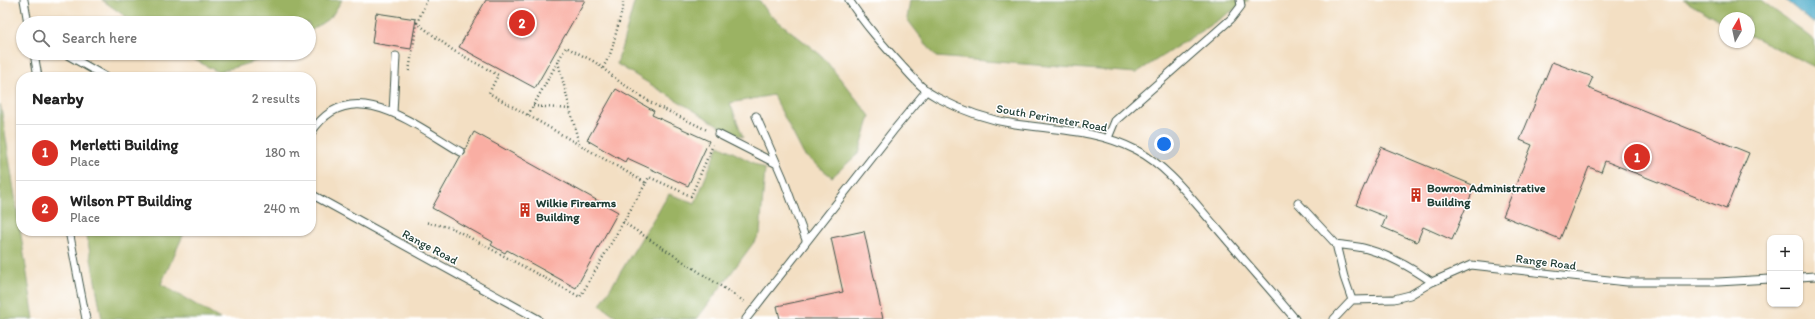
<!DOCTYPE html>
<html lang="en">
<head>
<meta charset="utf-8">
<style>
	:root { --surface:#fff; --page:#f6f6f6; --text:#222; --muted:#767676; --line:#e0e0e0; --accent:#d93025 }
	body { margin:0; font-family:Itim,sans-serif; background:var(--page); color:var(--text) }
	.controls { position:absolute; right:12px; bottom:12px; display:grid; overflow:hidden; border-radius:8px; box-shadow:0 1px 3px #0004 }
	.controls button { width:36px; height:36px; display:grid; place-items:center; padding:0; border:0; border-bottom:1px solid var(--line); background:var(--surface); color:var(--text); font:20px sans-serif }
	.compass { position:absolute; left:1719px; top:12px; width:36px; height:36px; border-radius:50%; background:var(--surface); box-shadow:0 1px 3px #0004; rotate:9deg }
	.you { position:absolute; left:1164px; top:144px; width:14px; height:14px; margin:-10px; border:3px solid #fff; border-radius:50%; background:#1a73e8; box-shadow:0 0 0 6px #1a73e833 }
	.badge { display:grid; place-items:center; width:26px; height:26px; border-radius:50%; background:var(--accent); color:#fff; font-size:13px; font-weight:700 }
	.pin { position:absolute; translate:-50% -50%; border:2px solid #fff; box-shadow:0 1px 4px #0006 }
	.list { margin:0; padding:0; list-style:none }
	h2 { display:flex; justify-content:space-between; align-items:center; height:52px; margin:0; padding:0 16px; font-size:17px }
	h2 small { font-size:13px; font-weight:400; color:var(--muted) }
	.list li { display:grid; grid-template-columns:26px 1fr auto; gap:12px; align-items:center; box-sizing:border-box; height:56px; padding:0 16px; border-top:1px solid var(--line) }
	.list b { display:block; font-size:15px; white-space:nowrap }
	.list p { margin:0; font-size:13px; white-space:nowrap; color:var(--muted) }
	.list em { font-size:13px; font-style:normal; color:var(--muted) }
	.icon { flex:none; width:22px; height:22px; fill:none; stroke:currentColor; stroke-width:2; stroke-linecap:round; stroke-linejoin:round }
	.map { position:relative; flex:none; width:1815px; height:319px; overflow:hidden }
	.search { position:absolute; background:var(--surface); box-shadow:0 1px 3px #0004; left:16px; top:16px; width:300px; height:44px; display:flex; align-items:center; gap:10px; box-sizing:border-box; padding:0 14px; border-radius:22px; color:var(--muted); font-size:15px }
	.panel { position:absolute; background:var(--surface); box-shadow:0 1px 3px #0004; left:16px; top:72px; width:300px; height:164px; border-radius:16px }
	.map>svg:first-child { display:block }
	.forest { fill:#9bb364; stroke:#5d784c }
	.water { fill:#47a9c7; stroke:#33737e }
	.building { fill:#f9aea3 }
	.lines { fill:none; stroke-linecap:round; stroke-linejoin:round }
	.lane-casing { stroke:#3f5549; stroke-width:9 }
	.path { stroke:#3f5549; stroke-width:2.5; stroke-dasharray:1 3; stroke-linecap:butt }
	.lane { stroke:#fff; stroke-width:7 }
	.labels { text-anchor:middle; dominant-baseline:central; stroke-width:3; stroke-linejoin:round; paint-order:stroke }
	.street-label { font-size:12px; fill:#1f3d34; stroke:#fff }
	.poi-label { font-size:12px; font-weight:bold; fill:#1f3d34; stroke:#fff; text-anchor:start }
</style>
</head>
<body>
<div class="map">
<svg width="1815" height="319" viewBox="0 0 1815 319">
	<rect width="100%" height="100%" fill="#fff"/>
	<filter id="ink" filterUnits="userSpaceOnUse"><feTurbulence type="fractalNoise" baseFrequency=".025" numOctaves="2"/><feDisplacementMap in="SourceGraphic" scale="8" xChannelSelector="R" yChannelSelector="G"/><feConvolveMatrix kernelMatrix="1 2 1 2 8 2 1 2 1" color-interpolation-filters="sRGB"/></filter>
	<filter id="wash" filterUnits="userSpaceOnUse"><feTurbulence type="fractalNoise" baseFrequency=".012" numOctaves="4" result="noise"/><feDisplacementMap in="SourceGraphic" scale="16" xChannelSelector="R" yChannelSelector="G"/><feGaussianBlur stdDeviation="0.9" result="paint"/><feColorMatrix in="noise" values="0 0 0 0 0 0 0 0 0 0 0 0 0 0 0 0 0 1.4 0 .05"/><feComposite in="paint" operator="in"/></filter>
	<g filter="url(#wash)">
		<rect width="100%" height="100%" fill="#f3dfc3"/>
		<path class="forest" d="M102,0H342L331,17L309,32V23H135Z
			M635,0H759L769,14L822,56L870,116L859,153L832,177L804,155L773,95L730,103L743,137L731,133L617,64Z
			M910,0H1249L1136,73L936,57L907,19Z
			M1683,0H1761L1815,41V67L1749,35V18H1725V23Z
			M182,53H276L270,57L218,72Z
			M0,104L2,113L34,319H0Z
			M719,145L765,169L760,234L697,319H620L600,305L669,194L695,203Z
			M86,231H185L161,284L220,319H102Z"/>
		<path class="water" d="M1785,0H1815V23L1812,22Z"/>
		<g id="blocks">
			<path class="building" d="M486,0H585L535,88L459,47Z
				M376,13L416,19L411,49L372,43Z
				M1552,62L1593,77L1588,88L1749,153L1726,209L1605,161L1601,172L1589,167L1560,239L1503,216L1532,145L1520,140Z
				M616,89L654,111L652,115L709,141L688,186L627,158L625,162L587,140Z
				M474,132L618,212L576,288L507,250L505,253L491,245L493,242L432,208L460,157L465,154V149Z
				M1381,147L1475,186L1452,240L1423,227L1417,242L1382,227L1386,217L1356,205Z
				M864,231L883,319H780L777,306L843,292L831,238Z"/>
		</g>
	</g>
	<g filter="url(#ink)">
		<use href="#blocks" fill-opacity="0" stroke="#3f5549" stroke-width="1"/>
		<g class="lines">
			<defs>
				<path id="lane" d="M24,0L28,23
					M849,0C865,25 884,46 904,68C914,79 924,91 938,98C961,110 989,120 1015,124C1056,130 1098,130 1136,150C1169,167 1192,200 1216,227C1242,258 1269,288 1295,319
					M34,53L38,77
					M64,53L106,77
					M393,113L396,56
					M756,116L783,178L806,240
					M311,133C350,71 416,126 461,152
					M718,134L777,164
					M1108,138L1115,121L1231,19L1241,6L1240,0
					M311,194L538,319
					M1298,203L1336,244L1344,277L1352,300
					M69,231L86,319
					M1336,244C1346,246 1357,246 1367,249C1391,256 1412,268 1432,282
					M1800,277L1815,276
					M746,319L893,131L927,90
					M1334,319L1352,300L1394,299L1410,295L1432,282L1471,265L1627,282H1718L1770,279"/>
			</defs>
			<use href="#lane" class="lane-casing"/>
			<path class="path" d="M417,23L427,0
				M558,62L579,144
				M603,68L611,52L623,7V0
				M409,71L417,23L454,51L498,75L489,93L646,183L580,297L452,228L425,222
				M533,106L570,109
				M528,115L566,47L595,62L620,82L653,104L707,130
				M646,183L649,177L691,196L713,145
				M623,222L745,302"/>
			<use href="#lane" class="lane"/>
		</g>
	</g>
	<defs>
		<symbol id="building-bare" viewBox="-9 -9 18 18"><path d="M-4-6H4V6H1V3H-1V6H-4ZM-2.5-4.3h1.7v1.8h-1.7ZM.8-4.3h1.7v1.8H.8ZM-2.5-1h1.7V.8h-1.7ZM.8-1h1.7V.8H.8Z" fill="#c8321e" stroke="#fff" stroke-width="2.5" paint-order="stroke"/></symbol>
	</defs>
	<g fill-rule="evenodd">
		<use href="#building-bare" x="1406" y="185" width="20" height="20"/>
		<use href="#building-bare" x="515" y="200" width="20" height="20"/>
	</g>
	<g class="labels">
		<g class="street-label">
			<text transform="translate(1052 118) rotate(10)">South Perimeter Road</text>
			<text transform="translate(430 247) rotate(28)">Range Road</text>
			<text transform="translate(1546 262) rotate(7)">Range Road</text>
		</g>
		<g class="poi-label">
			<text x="1427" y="188">Bowron Administrative<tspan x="1427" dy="14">Building</tspan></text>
			<text x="536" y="203">Wilkie Firearms<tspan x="536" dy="14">Building</tspan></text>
		</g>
	</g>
</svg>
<div class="controls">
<button>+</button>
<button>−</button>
</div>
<svg class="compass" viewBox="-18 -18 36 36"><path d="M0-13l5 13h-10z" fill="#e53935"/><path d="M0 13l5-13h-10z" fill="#767676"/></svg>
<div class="you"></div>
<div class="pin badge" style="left:1637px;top:157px">1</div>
<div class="pin badge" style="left:522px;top:23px">2</div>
<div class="search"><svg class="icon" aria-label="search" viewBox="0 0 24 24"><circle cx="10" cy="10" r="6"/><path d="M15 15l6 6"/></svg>Search here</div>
<section class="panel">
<h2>Nearby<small>2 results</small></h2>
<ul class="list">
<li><span class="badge">1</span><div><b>Merletti Building</b><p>Place</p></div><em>180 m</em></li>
<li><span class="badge">2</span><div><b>Wilson PT Building</b><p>Place</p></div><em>240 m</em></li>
</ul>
</section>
</div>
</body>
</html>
